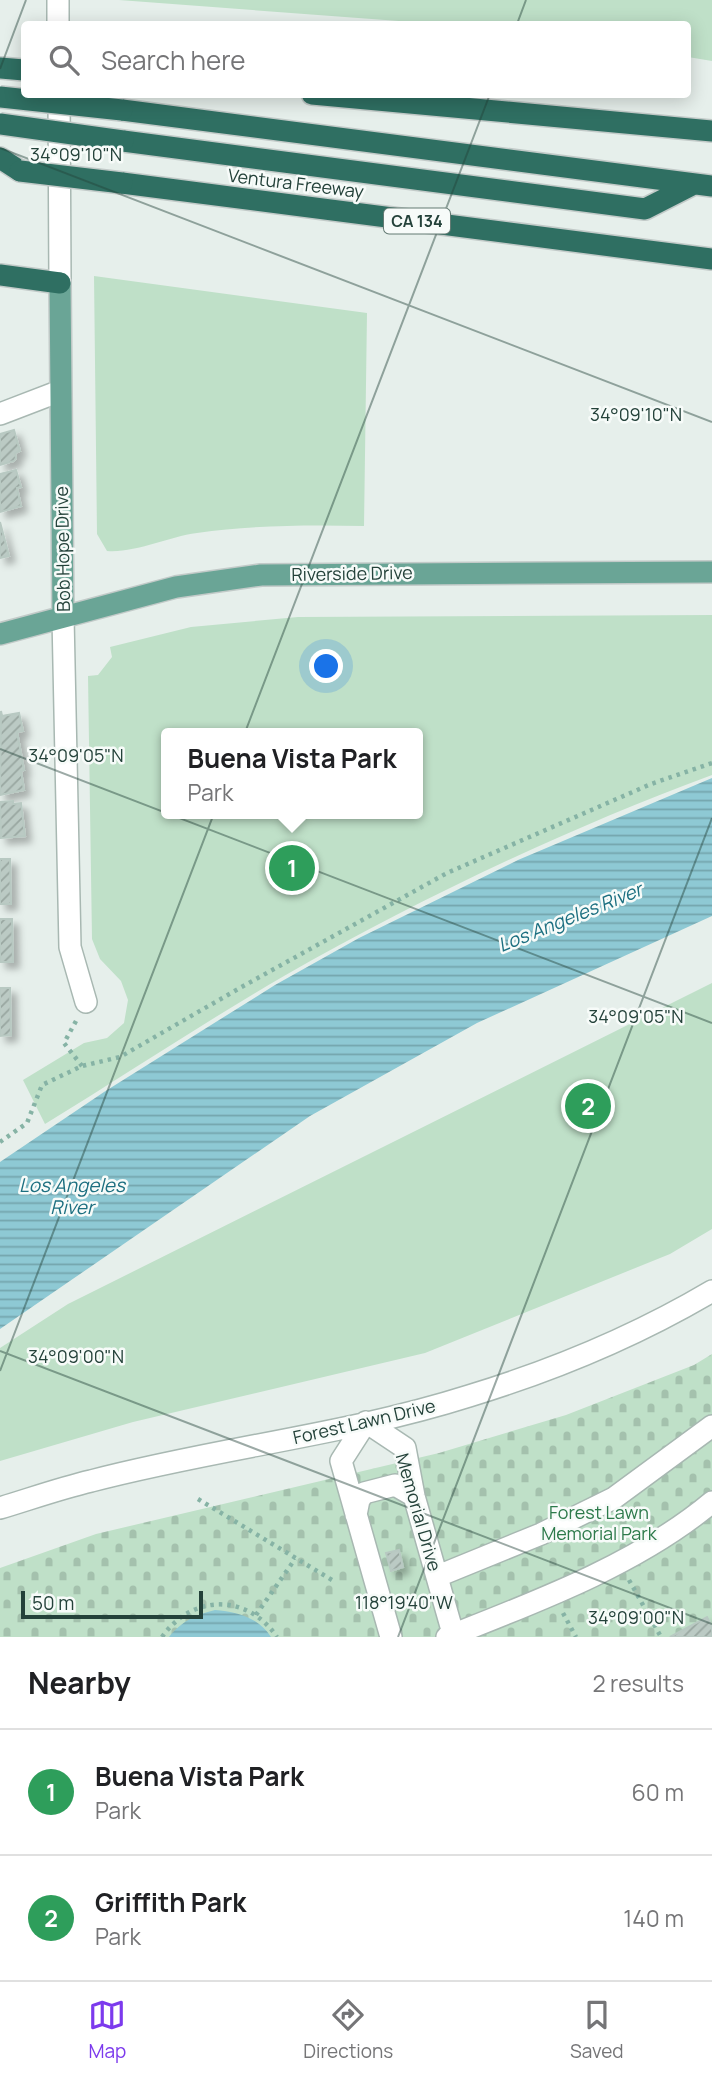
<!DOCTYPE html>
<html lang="en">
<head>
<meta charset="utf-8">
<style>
	:root { --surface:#fff; --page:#f2f2f2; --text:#202124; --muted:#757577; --line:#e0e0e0; --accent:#7c3aed }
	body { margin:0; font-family:Manrope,sans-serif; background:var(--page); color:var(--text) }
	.scale { position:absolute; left:21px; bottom:18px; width:182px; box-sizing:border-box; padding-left:7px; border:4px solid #24423a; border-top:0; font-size:19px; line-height:24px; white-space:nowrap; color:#24423a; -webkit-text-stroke:5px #f7fbf9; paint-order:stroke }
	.you { position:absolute; left:327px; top:667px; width:24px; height:24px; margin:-18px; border:5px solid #fff; border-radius:50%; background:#1a73e8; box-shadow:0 0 0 10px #1a73e833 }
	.badge { display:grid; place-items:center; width:46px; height:46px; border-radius:50%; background:var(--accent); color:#fff; font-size:23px; font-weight:700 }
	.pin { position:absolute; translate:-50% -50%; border:4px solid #fff; box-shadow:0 2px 7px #0006 }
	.popup { position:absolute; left:161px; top:728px; width:262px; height:91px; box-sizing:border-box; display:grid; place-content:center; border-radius:7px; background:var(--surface); filter:drop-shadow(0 2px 5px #0005); font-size:23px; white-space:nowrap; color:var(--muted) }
	.popup b { font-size:26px; color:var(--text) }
	.popup::after { content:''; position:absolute; left:50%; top:100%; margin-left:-14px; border:14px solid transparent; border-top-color:var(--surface) }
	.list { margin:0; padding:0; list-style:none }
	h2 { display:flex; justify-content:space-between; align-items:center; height:91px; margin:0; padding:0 28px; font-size:30px }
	h2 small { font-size:23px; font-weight:400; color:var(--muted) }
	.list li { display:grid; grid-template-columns:46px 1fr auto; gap:21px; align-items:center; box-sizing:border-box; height:126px; padding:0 28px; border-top:2px solid var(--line) }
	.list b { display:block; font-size:26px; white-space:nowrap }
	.list p { margin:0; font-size:23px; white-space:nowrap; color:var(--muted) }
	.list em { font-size:23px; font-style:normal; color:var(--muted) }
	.icon { flex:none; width:38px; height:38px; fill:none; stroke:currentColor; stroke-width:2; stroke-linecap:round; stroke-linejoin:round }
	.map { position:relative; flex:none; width:712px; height:1637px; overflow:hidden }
	.search { position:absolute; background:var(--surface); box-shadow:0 4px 18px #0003; left:21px; right:21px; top:21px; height:77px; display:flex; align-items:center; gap:18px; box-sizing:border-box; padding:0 24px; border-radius:7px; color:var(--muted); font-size:26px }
	.sheet { height:343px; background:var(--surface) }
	nav { display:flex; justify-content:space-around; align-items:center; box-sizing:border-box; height:98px; border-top:2px solid var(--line); background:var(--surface); font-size:19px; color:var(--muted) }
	nav a { display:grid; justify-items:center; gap:4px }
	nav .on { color:var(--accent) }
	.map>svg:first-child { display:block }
	.cemetery { fill:url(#cemetery-stones) }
	.park { fill:#bfe0c8; fill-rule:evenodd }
	.water { fill:url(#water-rules) }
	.building { fill:url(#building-hatch); stroke:#b8c9c2; stroke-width:2; filter:url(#shadow) }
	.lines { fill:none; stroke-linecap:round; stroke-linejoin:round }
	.minor-casing { stroke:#a8b8b2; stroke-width:24 }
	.major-casing { stroke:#c2cac8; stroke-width:24 }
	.highway-casing { stroke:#c2cac8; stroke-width:24 }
	.path { stroke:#86b3a5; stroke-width:4.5; stroke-dasharray:3.5 5; stroke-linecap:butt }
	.minor { stroke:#fff; stroke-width:21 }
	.major { stroke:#6aa596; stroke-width:21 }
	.highway { stroke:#2f6f62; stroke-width:21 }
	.highway-bridge-casing { stroke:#c2cac8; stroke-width:24; stroke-linecap:butt }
	.highway-bridge { stroke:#2f6f62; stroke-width:21 }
	.ticks { fill:none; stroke:#24423a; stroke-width:2; stroke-opacity:0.45 }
	.labels { text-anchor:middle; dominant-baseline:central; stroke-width:5; stroke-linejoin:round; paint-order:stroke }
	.shield { fill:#f7fbf9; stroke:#637a73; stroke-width:2 }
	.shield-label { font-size:16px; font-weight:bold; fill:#24423a }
	.street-label { font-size:18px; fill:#24423a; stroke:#f7fbf9 }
	.park-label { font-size:18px; fill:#2d7a4b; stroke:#f7fbf9 }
	.water-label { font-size:19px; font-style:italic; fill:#1c6f80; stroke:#f7fbf9 }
	.ticks-label { font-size:18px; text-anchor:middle; fill:#24423a; stroke:#f7fbf9; stroke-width:5; stroke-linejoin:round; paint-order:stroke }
</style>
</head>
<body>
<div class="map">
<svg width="712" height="1637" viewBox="0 0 712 1637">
	<defs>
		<pattern id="cemetery-stones" width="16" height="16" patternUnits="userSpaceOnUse" patternTransform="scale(1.75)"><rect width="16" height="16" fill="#bfe0c8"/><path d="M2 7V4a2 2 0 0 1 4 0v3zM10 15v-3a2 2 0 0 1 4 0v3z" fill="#a4c1ad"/></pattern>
		<pattern id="water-rules" width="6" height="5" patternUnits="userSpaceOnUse" patternTransform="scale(1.75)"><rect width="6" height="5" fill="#8ec9d4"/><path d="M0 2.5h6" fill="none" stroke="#74a5ad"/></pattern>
		<pattern id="building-hatch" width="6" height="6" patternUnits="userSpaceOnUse" patternTransform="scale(1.75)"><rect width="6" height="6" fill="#bbcac4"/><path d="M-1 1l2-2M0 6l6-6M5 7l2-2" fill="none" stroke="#98a6a0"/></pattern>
		<filter id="shadow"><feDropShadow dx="6" dy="6" stdDeviation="3.5" flood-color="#0004"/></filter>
	</defs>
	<rect width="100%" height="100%" fill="#e6efeb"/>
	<path class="cemetery" d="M712,1354V1637H0V1568L96,1534L439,1453L566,1415L694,1365Z"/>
	<path class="park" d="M119,0H712V61L688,57V24H439Z
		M94,276L367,313L364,526C308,525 252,525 197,533C167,537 136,553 107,551L97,534Z
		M712,615V775C564,830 421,898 284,976C203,1023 125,1075 45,1124L23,1080L84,1043L107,1038L124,1023L128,1000L121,981L100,959L92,939L88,676L98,675L112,657L110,647L191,627L298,617ZM418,733V814H166V733Z
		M712,983V1229L670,1254L425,1353L133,1422L0,1461V1348L68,1304Z"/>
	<path class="water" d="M712,778V916L477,1023L310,1116L0,1329V1162L104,1092L275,985L359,938L518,860Z
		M215,1610C237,1612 258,1617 271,1637H169C182,1621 195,1615 215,1610Z"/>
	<path class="building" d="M14,430L20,451L15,453L16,458L14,461L0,465V434Z
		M16,470L21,487L17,488L21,506L0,512V474Z
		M0,522L9,556L0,558Z
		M1,711L2,716L19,713L23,731L17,732L24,770L21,771L24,790L0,795Z
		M13,801V804L21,803L25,836L1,838L0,802Z
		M0,859H10L11,904H0Z
		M0,919H12L13,962H0Z
		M0,988H10L11,1035L0,1036Z
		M399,1550L403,1567L391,1571L386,1553Z
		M707,1617L712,1627V1637H670Z"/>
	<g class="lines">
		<defs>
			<path id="minor" d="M58,0V24
				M59,94L60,283
				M0,414L60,391
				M63,617L70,947L86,1002
				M366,1422L405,1448L414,1496L454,1637
				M366,1422L341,1461L391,1637
				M0,1508C30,1499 61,1488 91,1481C216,1448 346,1435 469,1396C554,1370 636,1336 712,1291
				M356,1515L359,1500L364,1493L395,1485L414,1496
				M438,1576L541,1534L614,1498L712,1426
				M447,1637C536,1602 638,1564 712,1502"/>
			<path id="major" d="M60,283L63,617
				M0,634L176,587L261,575L712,572"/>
			<path id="highway" d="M0,68L24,70
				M312,94L712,131
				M122,110L712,186
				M123,141L645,209L694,184
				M0,158L20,171
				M122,183L712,259
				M0,275L60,283"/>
		</defs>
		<use href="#minor" class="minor-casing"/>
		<use href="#major" class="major-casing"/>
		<use href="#highway" class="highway-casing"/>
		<path class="path" d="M76,1021L64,1043L82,1066
			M0,1142L27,1123L42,1085L82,1066L120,1057L238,989L447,873L651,784L712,763
			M198,1499L332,1580
			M629,1580L661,1637
			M563,1613L576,1637
			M256,1615L295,1559
			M162,1637C192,1594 247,1593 277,1637"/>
		<use href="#minor" class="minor"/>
		<use href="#major" class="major"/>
		<use href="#highway" class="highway"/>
		<defs>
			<path id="highway-bridge" d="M0,97L122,110
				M0,124L123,141
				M20,171L122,183"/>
		</defs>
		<use href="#highway-bridge" class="highway-bridge-casing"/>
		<use href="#highway-bridge" class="highway-bridge"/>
	</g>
	<path class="ticks" d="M517,24L526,0M0,69L26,0M0,148L712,422M0,749L712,1023M0,1351L712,1624M0,1371L490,94M398,1637L712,818"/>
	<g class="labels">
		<rect class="shield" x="384" y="208.5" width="66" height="25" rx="5"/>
		<g class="shield-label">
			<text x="417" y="221">CA 134</text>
		</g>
		<g class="street-label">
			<text transform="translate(296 183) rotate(7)">Ventura Freeway</text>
			<text transform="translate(62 549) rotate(-91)">Bob Hope Drive</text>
			<text transform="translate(352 573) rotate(-1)">Riverside Drive</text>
			<text transform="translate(364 1421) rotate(-13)">Forest Lawn Drive</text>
			<text transform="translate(419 1512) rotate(74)">Memorial Drive</text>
		</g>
		<g class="park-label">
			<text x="599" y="1512">Forest Lawn<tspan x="599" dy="21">Memorial Park</tspan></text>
		</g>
		<g class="water-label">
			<text transform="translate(570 917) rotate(-22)">Los Angeles River</text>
			<text x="72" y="1185">Los Angeles<tspan x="72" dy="22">River</tspan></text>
		</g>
	</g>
	<g class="ticks-label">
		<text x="76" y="161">34°09'10"N</text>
		<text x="636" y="421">34°09'10"N</text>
		<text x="76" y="762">34°09'05"N</text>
		<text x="636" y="1023">34°09'05"N</text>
		<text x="76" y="1363">34°09'00"N</text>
		<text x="404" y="1609">118°19'40"W</text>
		<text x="636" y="1624">34°09'00"N</text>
	</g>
</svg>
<div class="scale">50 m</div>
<div class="you"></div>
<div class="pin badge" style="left:292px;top:868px;background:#2e9e5b">1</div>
<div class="popup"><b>Buena Vista Park</b>Park</div>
<div class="pin badge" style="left:588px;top:1106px;background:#2e9e5b">2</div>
<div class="search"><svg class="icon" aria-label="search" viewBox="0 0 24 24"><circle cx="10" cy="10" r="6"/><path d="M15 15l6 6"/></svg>Search here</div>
</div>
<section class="sheet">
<h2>Nearby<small>2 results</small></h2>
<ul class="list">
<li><span class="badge" style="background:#2e9e5b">1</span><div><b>Buena Vista Park</b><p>Park</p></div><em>60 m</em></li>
<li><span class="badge" style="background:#2e9e5b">2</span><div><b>Griffith Park</b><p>Park</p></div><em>140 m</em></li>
</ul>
</section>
<nav>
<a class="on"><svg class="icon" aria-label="map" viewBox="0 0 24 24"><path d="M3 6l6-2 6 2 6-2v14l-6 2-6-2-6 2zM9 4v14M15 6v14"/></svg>Map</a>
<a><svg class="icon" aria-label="directions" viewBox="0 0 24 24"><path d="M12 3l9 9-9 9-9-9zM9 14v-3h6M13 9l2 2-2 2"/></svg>Directions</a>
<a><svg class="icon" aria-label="saved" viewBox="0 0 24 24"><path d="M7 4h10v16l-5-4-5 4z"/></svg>Saved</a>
</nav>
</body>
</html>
